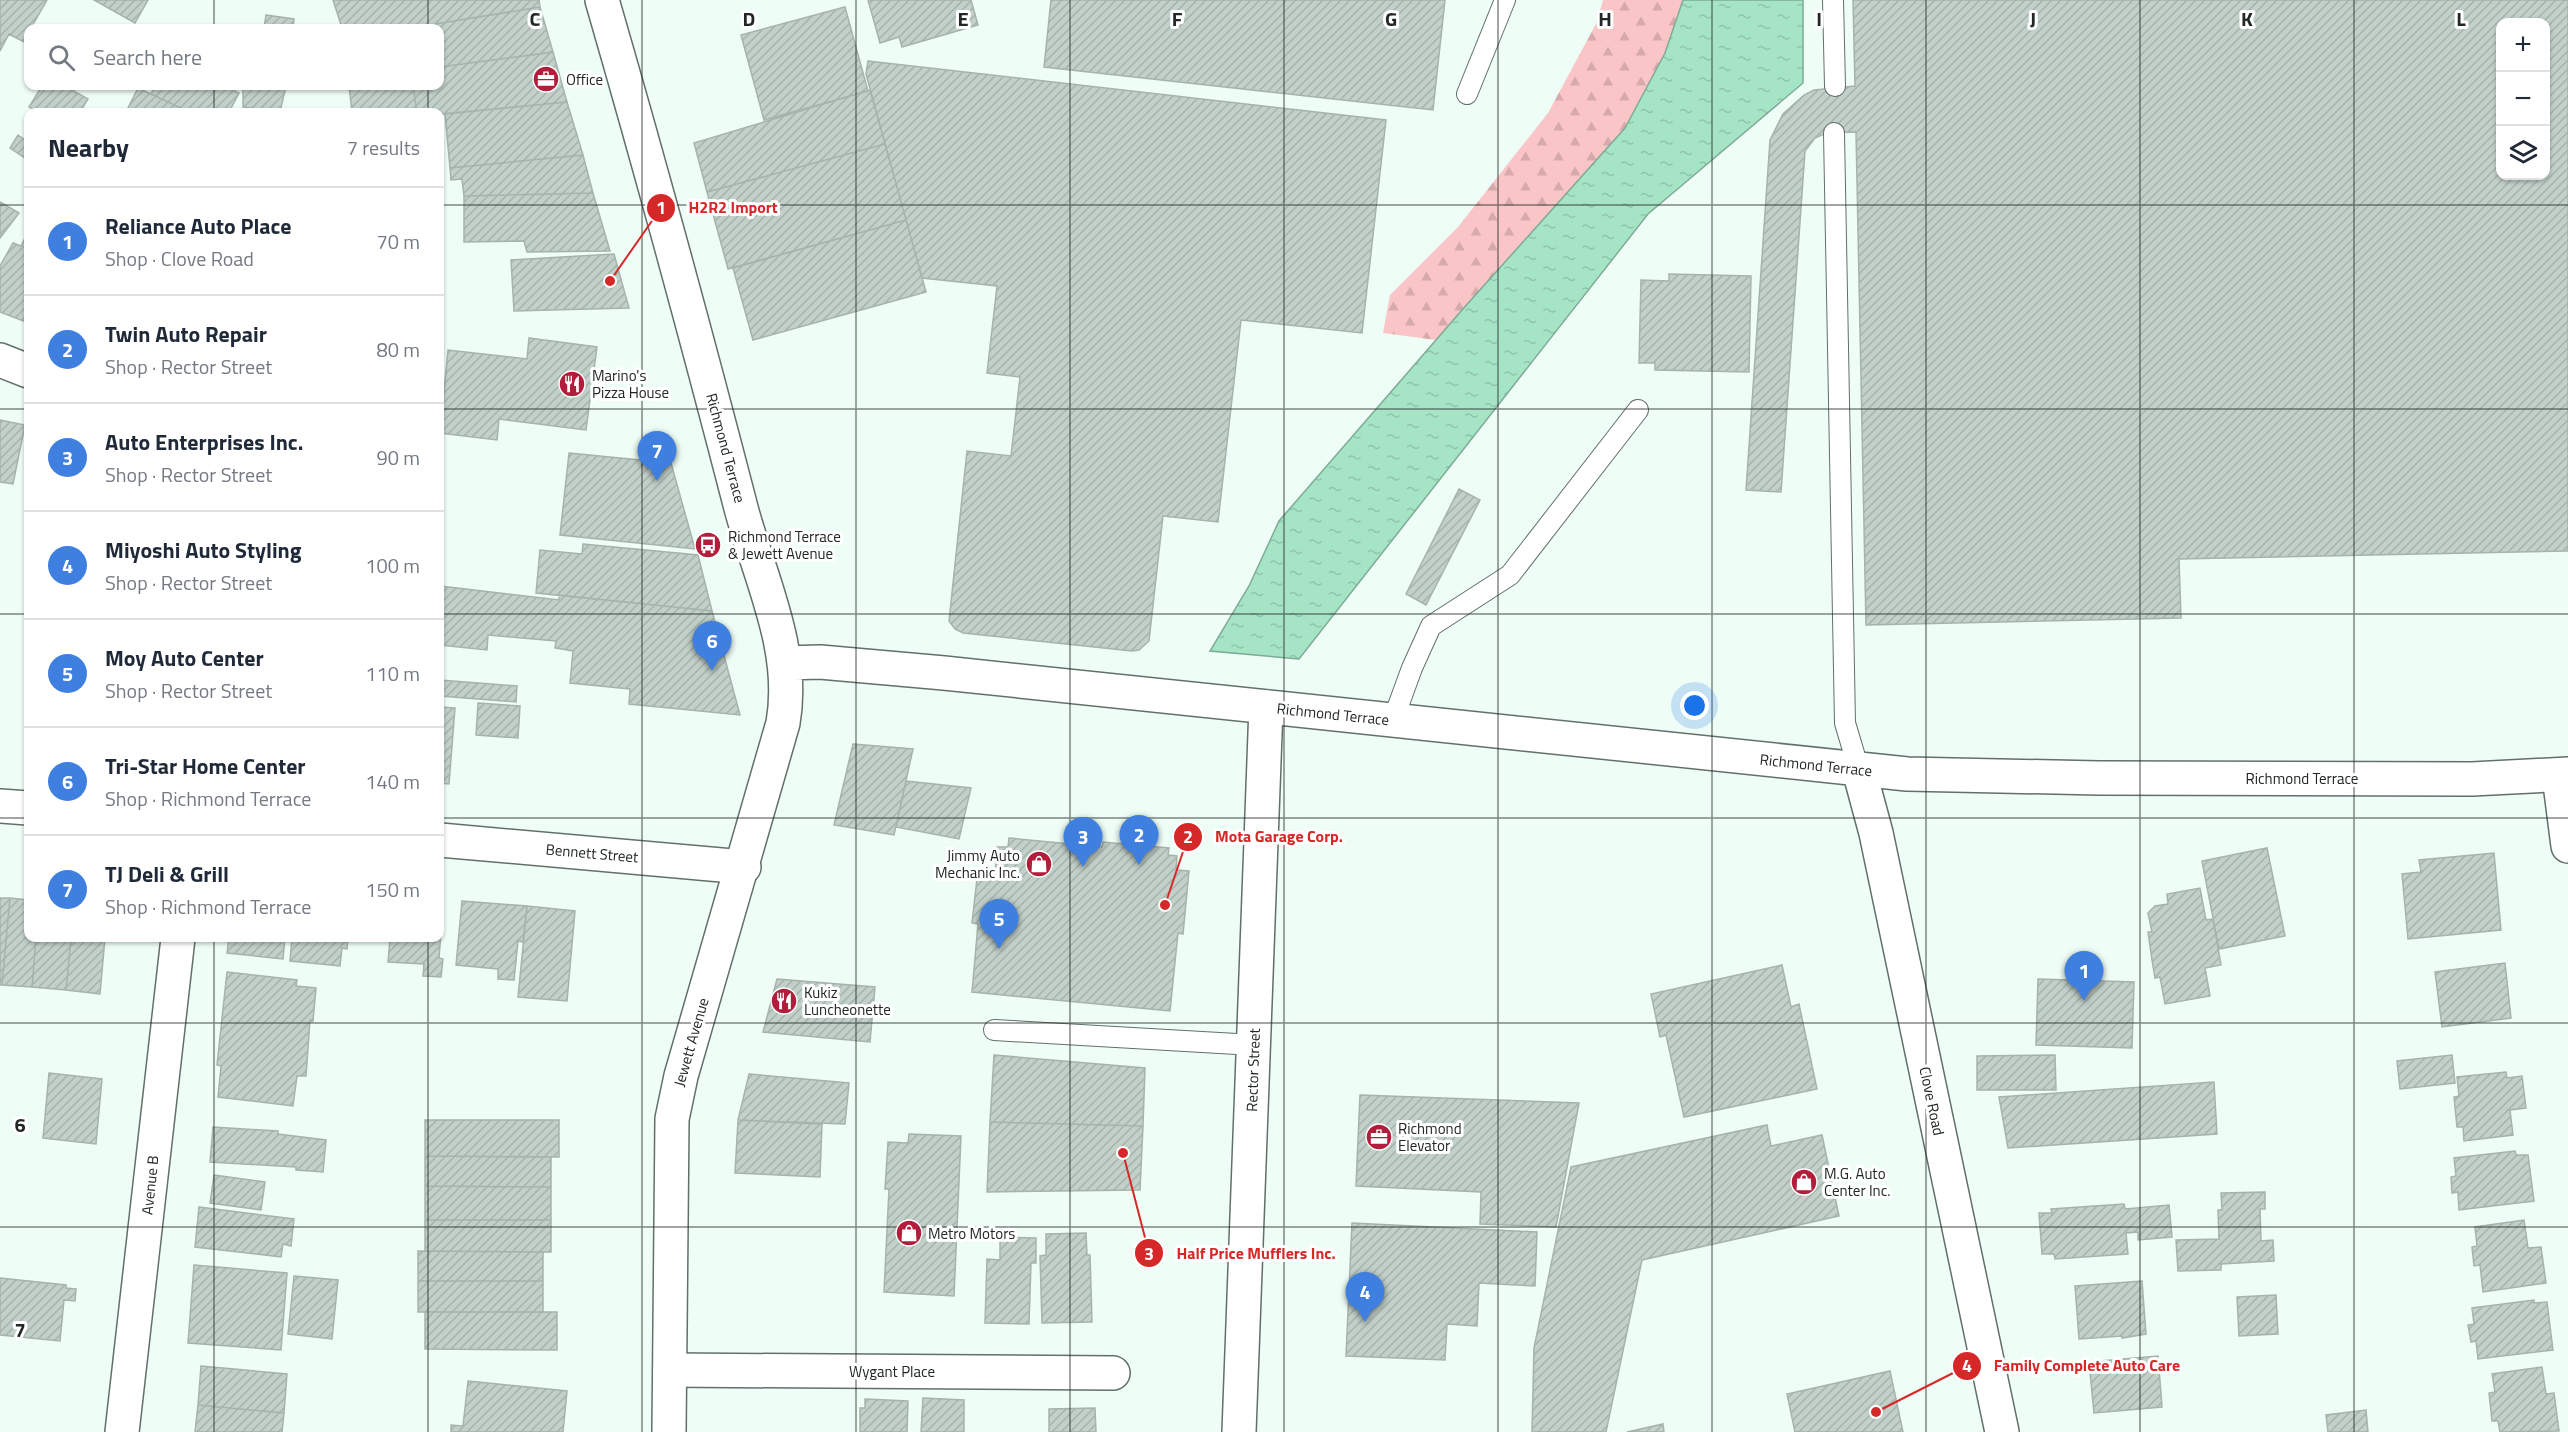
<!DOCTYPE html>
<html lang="en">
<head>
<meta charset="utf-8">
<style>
	:root { --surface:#fff; --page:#f6f6f7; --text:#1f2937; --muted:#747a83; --line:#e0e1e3; --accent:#d93025 }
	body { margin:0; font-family:"Titillium Web",sans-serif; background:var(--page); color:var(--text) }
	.controls { position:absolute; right:18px; top:18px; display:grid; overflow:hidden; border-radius:12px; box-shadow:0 2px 4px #0004 }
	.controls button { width:54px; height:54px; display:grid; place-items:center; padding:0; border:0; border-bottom:2px solid var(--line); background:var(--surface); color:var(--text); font:30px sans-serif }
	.you { position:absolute; left:1695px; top:706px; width:21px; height:21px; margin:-15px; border:4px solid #fff; border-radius:50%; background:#1a73e8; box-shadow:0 0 0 9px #1a73e833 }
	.badge { display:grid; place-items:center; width:39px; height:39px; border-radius:50%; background:var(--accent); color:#fff; font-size:20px; font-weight:700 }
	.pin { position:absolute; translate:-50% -50px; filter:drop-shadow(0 2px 3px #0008) }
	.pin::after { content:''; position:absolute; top:32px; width:21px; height:18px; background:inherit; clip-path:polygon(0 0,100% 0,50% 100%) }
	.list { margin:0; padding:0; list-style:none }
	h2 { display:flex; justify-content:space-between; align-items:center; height:78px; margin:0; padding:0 24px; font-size:26px }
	h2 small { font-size:20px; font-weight:400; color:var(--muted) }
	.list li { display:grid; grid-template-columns:39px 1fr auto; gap:18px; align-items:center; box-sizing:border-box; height:108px; padding:0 24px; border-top:2px solid var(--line) }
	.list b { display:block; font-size:22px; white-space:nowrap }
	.list p { margin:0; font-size:20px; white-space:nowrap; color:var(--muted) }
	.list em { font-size:20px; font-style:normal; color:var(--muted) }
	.icon { flex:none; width:33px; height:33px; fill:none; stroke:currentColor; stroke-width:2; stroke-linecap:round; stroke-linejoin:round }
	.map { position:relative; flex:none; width:2568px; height:1432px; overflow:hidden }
	.search { position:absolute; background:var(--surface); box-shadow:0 2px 4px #0004; left:24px; top:24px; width:420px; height:66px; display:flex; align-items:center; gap:15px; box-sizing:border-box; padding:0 21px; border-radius:12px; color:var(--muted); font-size:22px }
	.panel { position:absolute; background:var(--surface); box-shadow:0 2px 4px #0004; left:24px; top:108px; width:420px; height:834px; border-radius:12px }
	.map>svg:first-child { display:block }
	.forest { fill:url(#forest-firs) }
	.water { fill:url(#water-ripples); stroke:#7eab95; stroke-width:1.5 }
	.building { fill:url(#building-hatch); stroke:#a5b3ac; stroke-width:1.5; fill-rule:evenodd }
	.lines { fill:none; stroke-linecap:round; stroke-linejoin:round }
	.lane-casing { stroke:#627069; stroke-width:22 }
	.street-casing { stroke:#627069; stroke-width:36 }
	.secondary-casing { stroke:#627069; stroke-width:36 }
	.lane { stroke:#fff; stroke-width:20 }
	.street { stroke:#fff; stroke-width:33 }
	.secondary { stroke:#fff; stroke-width:33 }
	.grid { fill:none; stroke:#212724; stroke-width:1.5; stroke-opacity:0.55 }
	.labels { text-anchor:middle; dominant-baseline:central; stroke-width:6; stroke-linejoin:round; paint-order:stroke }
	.poi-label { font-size:15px; fill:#212724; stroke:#fff; text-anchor:start }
	.street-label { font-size:15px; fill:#212724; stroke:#fff }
	.grid-label { font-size:20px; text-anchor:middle; font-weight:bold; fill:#212724; stroke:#fff; stroke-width:6; stroke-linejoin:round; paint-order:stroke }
	.leader { fill:none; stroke:#d62828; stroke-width:2 }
	.callout-dot { fill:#d62828; stroke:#fff; stroke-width:2 }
	.mark-label { font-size:18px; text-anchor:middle; font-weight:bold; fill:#fff }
	.callout-label { font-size:16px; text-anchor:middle; font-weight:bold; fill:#d62828; stroke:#fff; stroke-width:6; stroke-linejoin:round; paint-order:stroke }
</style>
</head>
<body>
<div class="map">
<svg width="2568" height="1432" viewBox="0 0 2568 1432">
	<defs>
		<pattern id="forest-firs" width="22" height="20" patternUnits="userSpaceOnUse" patternTransform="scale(1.5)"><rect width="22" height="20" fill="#fac5c6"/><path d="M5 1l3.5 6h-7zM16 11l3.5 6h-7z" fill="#d6a9aa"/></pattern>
		<pattern id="water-ripples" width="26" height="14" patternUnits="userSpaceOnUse" patternTransform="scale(1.5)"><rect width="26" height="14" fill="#a6e4c6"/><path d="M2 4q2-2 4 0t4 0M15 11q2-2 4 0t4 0" fill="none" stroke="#8fc4aa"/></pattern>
		<pattern id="building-hatch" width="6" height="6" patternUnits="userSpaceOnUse" patternTransform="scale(1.5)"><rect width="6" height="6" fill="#c1d0c8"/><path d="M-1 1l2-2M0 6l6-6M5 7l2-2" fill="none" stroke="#a6b3ac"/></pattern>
	</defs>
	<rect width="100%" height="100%" fill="#eefdf5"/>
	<path class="forest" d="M1603,0H1683L1665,53L1625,128L1436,340L1383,333L1390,295L1458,227L1548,113L1596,24Z"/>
	<path class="water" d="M1683,0H1803V83L1648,214L1299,659L1210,651L1249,586L1279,521L1462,310L1625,128L1665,53Z"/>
	<path class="building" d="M0,0H47L31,28H28L24,42L9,34L0,51Z
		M94,0H148L135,23Z
		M333,0H539L540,7L411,28H342Z
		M868,0H971L978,25L902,47L899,37L880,43Z
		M1051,0H1445L1433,110L1044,67Z
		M1853,0H2568V551L2179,559L2181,618L1866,625L1856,132L1826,133L1815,138L1805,151L1781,492L1746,490L1770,140L1783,114L1804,95L1814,90L1855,86ZM2500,22H2546V176H2500Z
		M540,7L553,52L440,67V28H411Z
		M845,7L868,91L764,120L741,35Z
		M266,15L294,19L293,28H264Z
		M553,52L567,102L440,114L417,112L413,86H440V67Z
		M868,61L1386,120L1362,333L1241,320L1218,522L1163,516L1149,641L1139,650L1132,651L963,633L955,629L949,621L967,451L1011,456L1020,377L987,373L997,286L922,278L866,74Z
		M42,86H65L88,99L80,112H39L29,107Z
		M155,86H224L239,93L229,112H189L151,94Z
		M243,86H286L280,112L243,107Z
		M349,86H413L417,112H352Z
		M138,88L151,94L189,112H126Z
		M870,90L885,144L707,192L694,143Z
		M567,102L583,155L450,168L445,114Z
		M18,135L28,142V160L10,148Z
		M885,144L906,220L728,269L707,192Z
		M583,155L593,193L464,196L462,179L451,180L450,168Z
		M593,193L610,251L527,252L524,241L464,242V196Z
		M0,202L19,213L0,238Z
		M906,220L926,292L753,340L733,268Z
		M28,232V313L26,322L0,312V266L13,243L21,246Z
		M614,254L629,308L514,311L511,260Z
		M1669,274L1751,276L1749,372L1655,370V363H1639L1641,280L1669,281Z
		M529,338L597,347L586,430L499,419L497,440L440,433L448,350L527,359Z
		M0,420L25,425L13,484L0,482Z
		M569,453L671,463L695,549L560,535Z
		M1459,489L1480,500L1426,605L1406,594Z
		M583,544L698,555L712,611L536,593L540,550L582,554Z
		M440,586L559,600V595L712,611L740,715L629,704L630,689L570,683L573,651L555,648L556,641L488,635L487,650L440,645Z
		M440,680L517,686L516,702L440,696Z
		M478,703L520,706L518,738L476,735Z
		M440,707L455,708L449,784L440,783Z
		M853,744L913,749L894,835L834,825Z
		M906,781L971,788L959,839L896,827Z
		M1009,838L1102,847L1103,842L1169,848L1168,855L1177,856L1176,870L1189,871L1183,934L1178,933L1170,1011L972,992L978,924L972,923L977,879L982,880V874L995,875L997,847H1008Z
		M2267,848L2285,936L2219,949L2202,861Z
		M2494,853L2501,930L2408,939L2402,874L2421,872L2419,860Z
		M2200,888L2206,920L2213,919L2221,965L2205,968L2210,996L2165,1004L2160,977L2155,978L2152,960L2148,932H2152L2148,913L2155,906L2168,904L2167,894Z
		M0,898H10L2,985H0Z
		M10,898L28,900V938H36L32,987L2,985Z
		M462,901L527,906L523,942L518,941L514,980L498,979V969L456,965Z
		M527,906L575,911L567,1001L518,997Z
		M440,909H443L439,958L443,959L441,977L423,976L424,964L388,962L390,938H440Z
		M36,938H71L66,990L32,987Z
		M71,938H105L100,994L66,990Z
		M229,938H285L283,959L227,953Z
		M292,938H348L347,949L342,948L340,966L290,961Z
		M2505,963L2511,1018L2442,1027L2435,972Z
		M1782,965L1791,1007L1799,1004L1817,1089L1684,1117L1666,1035L1660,1037L1651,994Z
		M227,972L297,980L296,986L316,988L313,1021L310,1020L306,1076H297L293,1106L218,1097L221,1066L217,1065Z
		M777,979L875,987L870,1042L763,1032Z
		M2038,979L2134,982L2132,1048L2036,1045Z
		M994,1055L1145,1068L1143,1126L990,1122Z
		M2055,1055L2056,1090H1977V1056Z
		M2452,1055L2455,1083L2400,1089L2397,1061Z
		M2506,1072L2507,1078L2522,1076L2526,1108L2510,1110L2513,1135L2464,1141L2463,1127H2457L2454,1097L2459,1096L2457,1077Z
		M49,1073L102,1079L96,1144L43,1138Z
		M749,1074L849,1083L845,1124L738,1120Z
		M2214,1082L2217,1134L2008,1148L1999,1097Z
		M1360,1095L1579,1103L1556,1227L1480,1224L1481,1192L1356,1186Z
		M425,1120H559V1157L425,1156Z
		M738,1120L822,1124L820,1177L735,1173Z
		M990,1122L1143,1126L1140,1190L987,1192Z
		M1767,1125L1771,1146L1822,1135L1839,1216L1642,1260L1606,1432H1532L1534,1348L1571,1167Z
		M213,1127L278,1131V1134L326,1140L323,1172L296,1170V1167L210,1162Z
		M909,1134L961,1136L954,1296L884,1292L889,1189H885L888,1142L908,1143Z
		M2515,1151L2516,1155H2528L2534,1201L2459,1210L2458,1192L2452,1193L2451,1177L2456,1176L2454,1158Z
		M425,1156L551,1157V1187L425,1186Z
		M214,1175L265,1182L261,1210L210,1203Z
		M425,1186L551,1187V1220H425Z
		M2265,1192V1209H2260L2261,1241L2273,1240L2274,1261L2221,1264V1270L2178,1271L2176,1240L2219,1239L2218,1210H2222L2221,1193Z
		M2124,1204L2125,1209L2169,1205L2172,1237L2138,1240V1232L2126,1233L2128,1254L2055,1259L2054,1254H2042L2039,1213H2052L2051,1209Z
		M199,1207L294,1219L291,1246L283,1244L281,1257L195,1247Z
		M425,1220H551V1252L425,1251Z
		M2524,1220L2528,1248L2541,1247L2546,1283L2483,1292L2480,1265L2474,1266L2472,1247L2477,1246L2475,1227Z
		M1352,1223L1537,1232L1535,1286L1479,1283L1477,1326L1447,1324L1445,1360L1346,1356Z
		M1086,1233L1087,1255H1090L1092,1322L1042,1323L1040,1256L1046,1255V1234Z
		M1000,1237L1036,1238V1263H1031L1029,1324L985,1323L987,1259L1000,1260Z
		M418,1251L543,1252V1281H418Z
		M194,1265L287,1273L281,1350L188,1343Z
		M294,1276L338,1280L332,1339L288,1334Z
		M0,1278L66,1285V1288L76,1289L75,1301L64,1300L60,1341L0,1335Z
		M418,1281H543V1312H418Z
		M2142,1281L2146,1334L2122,1338V1336L2079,1339L2075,1286Z
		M2276,1295L2278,1334L2239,1336L2237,1297Z
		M2534,1300V1303L2547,1302L2553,1350L2478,1359L2476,1341L2471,1342L2468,1325L2474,1324L2472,1308Z
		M425,1312H557V1350L425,1349Z
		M2158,1356L2162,1407L2094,1413L2089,1362Z
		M201,1366L287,1374L284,1413L198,1405Z
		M2542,1367L2546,1394L2554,1393L2559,1431L2500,1432L2498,1421H2492L2489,1393L2495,1392L2492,1374Z
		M1890,1371L1903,1432H1795L1787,1394Z
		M468,1381L567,1391L563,1432H451V1425L463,1426Z
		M923,1398L964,1400V1432H921Z
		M865,1399L908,1401L907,1432H860V1408H865Z
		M198,1405L284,1413L282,1432H195Z
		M1095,1408L1096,1432H1049V1409Z
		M2366,1410L2368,1432H2328L2326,1415Z
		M1663,1424L1664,1432H1627Z"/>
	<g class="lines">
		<defs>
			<path id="lane" d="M1833,0L1835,86
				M1467,94L1505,0
				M1834,133L1845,723L1859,770
				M1393,720L1412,668L1431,626L1510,575L1638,410
				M994,1030L1254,1045"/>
			<path id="street" d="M0,360L28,371
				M2559,776L2568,846
				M0,806L28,808
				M440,840L744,867
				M670,1370L1113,1373
				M122,1432L178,938
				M1239,1432L1266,707"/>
			<path id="secondary" d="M602,0C651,169 697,338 741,508C760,579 796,649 783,723L681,1076L672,1119L669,1432
				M786,663L820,662L944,673L1907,774L2099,778L2472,779L2568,774
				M1859,770L1876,833L2002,1432"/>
		</defs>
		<use href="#lane" class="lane-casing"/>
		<use href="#street" class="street-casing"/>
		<use href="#secondary" class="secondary-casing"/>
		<use href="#lane" class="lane"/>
		<use href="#street" class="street"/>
		<use href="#secondary" class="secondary"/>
	</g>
	<path class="grid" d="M214,0V28M428,0V28M642,0V1432M856,0V1432M1070,0V1432M1284,0V1432M1498,0V1432M1712,0V1432M1926,0V1432M2140,0V1432M2354,0V1432M214,86V112M428,86V112M0,205H28M440,205H2568M0,409H28M440,409H2568M0,614H28M440,614H2568M0,818H28M440,818H2568M214,938V1432M428,938V1432M0,1023H2568M0,1227H2568"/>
	<defs>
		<symbol id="office-disc" viewBox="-11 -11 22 22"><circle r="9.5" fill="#b11d3a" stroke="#fff"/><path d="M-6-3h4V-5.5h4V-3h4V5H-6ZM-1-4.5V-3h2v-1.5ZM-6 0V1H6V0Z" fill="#fff"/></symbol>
		<symbol id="restaurant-disc" viewBox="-11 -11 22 22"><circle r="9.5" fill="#b11d3a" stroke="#fff"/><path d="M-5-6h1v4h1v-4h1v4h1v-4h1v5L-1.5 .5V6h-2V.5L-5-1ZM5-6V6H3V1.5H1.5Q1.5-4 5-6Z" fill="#fff"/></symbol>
		<symbol id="bus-disc" viewBox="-11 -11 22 22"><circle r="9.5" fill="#b11d3a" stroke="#fff"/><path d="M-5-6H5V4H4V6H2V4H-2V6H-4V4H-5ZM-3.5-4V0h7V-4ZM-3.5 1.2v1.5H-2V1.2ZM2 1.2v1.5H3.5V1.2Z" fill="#fff"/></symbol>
		<symbol id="shop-disc" viewBox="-11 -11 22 22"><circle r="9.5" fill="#b11d3a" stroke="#fff"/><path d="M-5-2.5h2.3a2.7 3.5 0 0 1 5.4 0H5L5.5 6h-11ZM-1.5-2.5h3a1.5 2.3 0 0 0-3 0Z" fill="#fff"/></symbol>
	</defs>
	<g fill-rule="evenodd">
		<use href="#office-disc" x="531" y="64" width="30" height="30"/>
		<use href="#restaurant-disc" x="557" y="369" width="30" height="30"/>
		<use href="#bus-disc" x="693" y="530" width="30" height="30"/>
		<use href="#shop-disc" x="1024" y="849" width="30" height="30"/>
		<use href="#restaurant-disc" x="769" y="986" width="30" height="30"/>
		<use href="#office-disc" x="1364" y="1122" width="30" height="30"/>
		<use href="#shop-disc" x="1789" y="1167" width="30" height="30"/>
		<use href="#shop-disc" x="894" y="1218" width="30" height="30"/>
	</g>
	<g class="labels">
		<g class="poi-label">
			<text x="566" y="79">Office</text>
			<text x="592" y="375">Marino's<tspan x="592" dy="17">Pizza House</tspan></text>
			<text x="728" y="536">Richmond Terrace<tspan x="728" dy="17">&amp; Jewett Avenue</tspan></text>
			<text x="1020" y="855" text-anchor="end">Jimmy Auto<tspan x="1020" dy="17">Mechanic Inc.</tspan></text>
			<text x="804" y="992">Kukiz<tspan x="804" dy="17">Luncheonette</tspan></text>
			<text x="1398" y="1128">Richmond<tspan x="1398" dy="17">Elevator</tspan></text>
			<text x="1824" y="1173">M.G. Auto<tspan x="1824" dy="17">Center Inc.</tspan></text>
			<text x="928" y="1233">Metro Motors</text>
		</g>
		<g class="street-label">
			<text transform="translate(726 448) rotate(75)">Richmond Terrace</text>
			<text transform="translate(1333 714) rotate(6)">Richmond Terrace</text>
			<text transform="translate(1816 765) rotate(6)">Richmond Terrace</text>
			<text x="2302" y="778">Richmond Terrace</text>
			<text transform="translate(592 853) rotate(5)">Bennett Street</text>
			<text transform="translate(691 1042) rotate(-74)">Jewett Avenue</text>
			<text transform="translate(1253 1070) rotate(-88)">Rector Street</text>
			<text transform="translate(1932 1101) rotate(78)">Clove Road</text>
			<text transform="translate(150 1185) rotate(-84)">Avenue B</text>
			<text x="892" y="1371">Wygant Place</text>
		</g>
	</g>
	<g class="grid-label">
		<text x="535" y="26">C</text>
		<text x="749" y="26">D</text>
		<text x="963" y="26">E</text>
		<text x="1177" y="26">F</text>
		<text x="1391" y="26">G</text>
		<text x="1605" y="26">H</text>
		<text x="1819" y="26">I</text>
		<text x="2033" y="26">J</text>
		<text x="2247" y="26">K</text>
		<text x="2461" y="26">L</text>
		<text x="20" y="1132">6</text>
		<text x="20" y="1337">7</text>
	</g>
	<path class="leader" d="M610 281L661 208M1165 905L1188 837M1123 1153L1149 1253M1876 1412L1967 1366"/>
	<g class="callout-dot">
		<circle cx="610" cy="281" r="6"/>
		<circle cx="1165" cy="905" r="6"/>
		<circle cx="1123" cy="1153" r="6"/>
		<circle cx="1876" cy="1412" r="6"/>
		<circle cx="661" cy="208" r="15"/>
		<circle cx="1188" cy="837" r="15"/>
		<circle cx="1149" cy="1253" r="15"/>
		<circle cx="1967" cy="1366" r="15"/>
	</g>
	<g class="mark-label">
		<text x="661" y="214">1</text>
		<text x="1188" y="843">2</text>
		<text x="1149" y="1260">3</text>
		<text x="1967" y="1372">4</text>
	</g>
	<g class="callout-label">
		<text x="733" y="213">H2R2 Import</text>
		<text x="1279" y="842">Mota Garage Corp.</text>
		<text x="1256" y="1259">Half Price Mufflers Inc.</text>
		<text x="2087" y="1371">Family Complete Auto Care</text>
	</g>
</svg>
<div class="controls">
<button>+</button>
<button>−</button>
<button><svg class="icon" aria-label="layers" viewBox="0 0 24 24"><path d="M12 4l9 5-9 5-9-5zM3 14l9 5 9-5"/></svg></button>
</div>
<div class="you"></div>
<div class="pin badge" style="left:2084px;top:1001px;background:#3f7fe0">1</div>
<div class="pin badge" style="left:1139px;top:865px;background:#3f7fe0">2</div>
<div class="pin badge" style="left:1083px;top:867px;background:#3f7fe0">3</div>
<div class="pin badge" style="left:1365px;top:1322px;background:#3f7fe0">4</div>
<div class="pin badge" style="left:999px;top:949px;background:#3f7fe0">5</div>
<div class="pin badge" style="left:712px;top:671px;background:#3f7fe0">6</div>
<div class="pin badge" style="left:657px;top:481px;background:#3f7fe0">7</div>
<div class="search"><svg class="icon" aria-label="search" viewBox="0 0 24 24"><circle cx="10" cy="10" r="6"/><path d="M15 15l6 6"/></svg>Search here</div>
<section class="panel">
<h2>Nearby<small>7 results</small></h2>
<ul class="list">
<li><span class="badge" style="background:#3f7fe0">1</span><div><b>Reliance Auto Place</b><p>Shop · Clove Road</p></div><em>70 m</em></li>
<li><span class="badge" style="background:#3f7fe0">2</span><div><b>Twin Auto Repair</b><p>Shop · Rector Street</p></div><em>80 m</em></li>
<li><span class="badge" style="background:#3f7fe0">3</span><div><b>Auto Enterprises Inc.</b><p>Shop · Rector Street</p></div><em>90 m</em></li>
<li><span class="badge" style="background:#3f7fe0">4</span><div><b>Miyoshi Auto Styling</b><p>Shop · Rector Street</p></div><em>100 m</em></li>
<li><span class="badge" style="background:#3f7fe0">5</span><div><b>Moy Auto Center</b><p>Shop · Rector Street</p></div><em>110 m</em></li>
<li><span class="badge" style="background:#3f7fe0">6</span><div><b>Tri-Star Home Center</b><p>Shop · Richmond Terrace</p></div><em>140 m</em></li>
<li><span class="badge" style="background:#3f7fe0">7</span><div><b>TJ Deli &amp; Grill</b><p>Shop · Richmond Terrace</p></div><em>150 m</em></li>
</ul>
</section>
</div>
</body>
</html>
